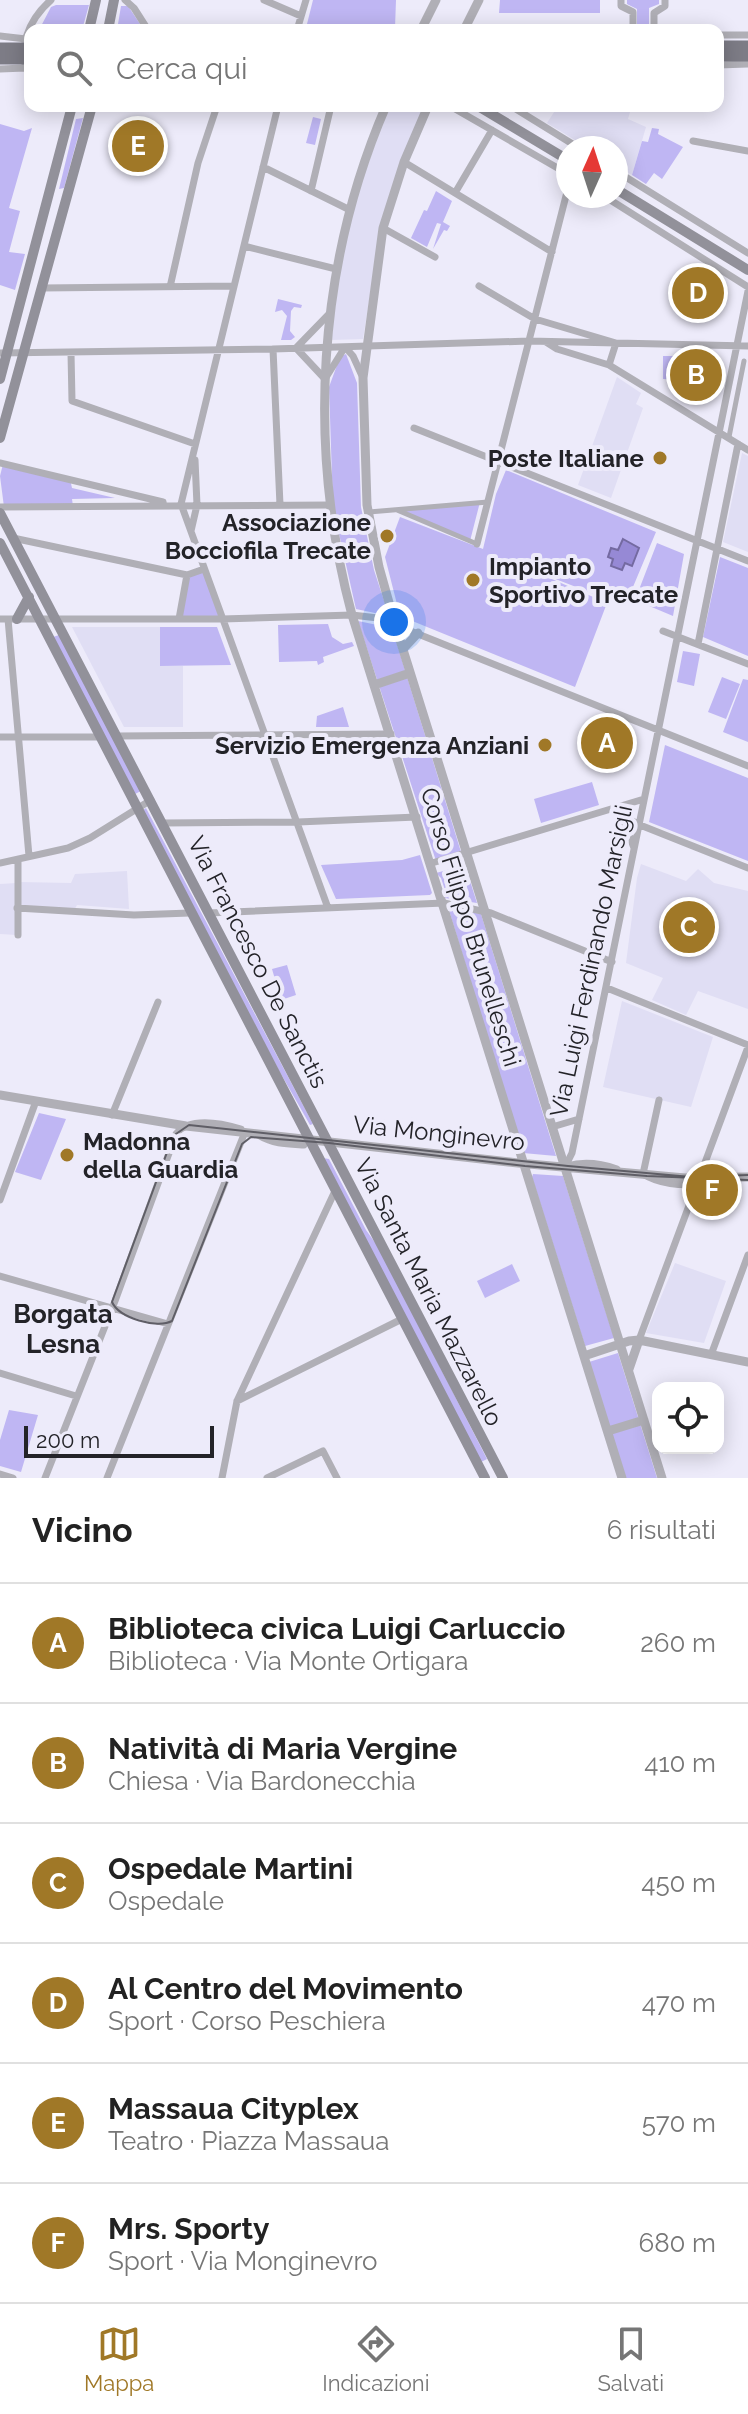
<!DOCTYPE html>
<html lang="it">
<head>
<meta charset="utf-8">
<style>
	:root { --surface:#fff; --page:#f6f6f6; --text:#222; --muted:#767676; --line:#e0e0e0; --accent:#a07827 }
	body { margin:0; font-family:Raleway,sans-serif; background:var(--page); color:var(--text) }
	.controls { position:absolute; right:24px; bottom:24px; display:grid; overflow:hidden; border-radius:16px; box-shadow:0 4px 20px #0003 }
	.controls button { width:72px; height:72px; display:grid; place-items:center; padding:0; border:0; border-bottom:2px solid var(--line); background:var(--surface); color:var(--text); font:40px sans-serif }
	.compass { position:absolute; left:556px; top:136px; width:72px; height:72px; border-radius:50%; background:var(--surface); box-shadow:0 4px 20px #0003; rotate:3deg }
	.scale { position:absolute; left:24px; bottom:20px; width:190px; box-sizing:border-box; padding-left:8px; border:4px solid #232328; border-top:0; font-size:22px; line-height:28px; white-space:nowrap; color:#232328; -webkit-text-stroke:6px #edebfa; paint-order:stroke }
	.you { position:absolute; left:394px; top:622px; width:28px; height:28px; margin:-20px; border:6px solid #fff; border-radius:50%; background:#1a73e8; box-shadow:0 0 0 12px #1a73e833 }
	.badge { display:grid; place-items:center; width:52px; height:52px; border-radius:50%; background:var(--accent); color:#fff; font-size:26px; font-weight:700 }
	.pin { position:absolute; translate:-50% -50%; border:4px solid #fff; box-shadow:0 2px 8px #0006 }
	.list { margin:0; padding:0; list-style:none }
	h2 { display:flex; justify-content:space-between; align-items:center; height:104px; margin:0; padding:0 32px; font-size:34px }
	h2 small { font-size:26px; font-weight:400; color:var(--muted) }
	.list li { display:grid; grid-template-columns:52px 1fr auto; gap:24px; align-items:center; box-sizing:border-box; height:120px; padding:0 32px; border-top:2px solid var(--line) }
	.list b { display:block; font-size:30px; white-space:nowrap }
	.list p { margin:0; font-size:26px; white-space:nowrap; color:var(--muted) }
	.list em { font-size:26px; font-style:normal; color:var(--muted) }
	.icon { flex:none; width:44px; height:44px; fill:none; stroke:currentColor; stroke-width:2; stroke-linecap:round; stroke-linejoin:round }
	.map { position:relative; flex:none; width:748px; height:1478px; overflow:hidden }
	.search { position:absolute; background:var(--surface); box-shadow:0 4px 20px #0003; left:24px; right:24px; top:24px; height:88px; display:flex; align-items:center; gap:20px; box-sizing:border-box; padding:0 28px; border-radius:16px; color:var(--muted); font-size:30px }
	.sheet { height:824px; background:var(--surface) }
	nav { display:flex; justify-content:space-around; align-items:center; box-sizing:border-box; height:112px; border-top:2px solid var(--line); background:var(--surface); font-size:22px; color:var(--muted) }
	nav a { display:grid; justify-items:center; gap:4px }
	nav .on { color:var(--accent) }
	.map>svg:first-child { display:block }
	.built { fill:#e0def4 }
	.green { fill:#bfb6f3 }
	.water { fill:#9689d5; stroke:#746aa1; stroke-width:2 }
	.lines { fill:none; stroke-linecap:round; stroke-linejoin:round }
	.pedestrian { stroke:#b0afb6; stroke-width:5 }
	.minor { stroke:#b0afb6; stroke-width:7 }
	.tertiary { stroke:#b0afb6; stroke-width:9 }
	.secondary { stroke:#92919a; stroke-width:10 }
	.primary { stroke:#7d7c86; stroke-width:11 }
	.tram { stroke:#5f5e66; stroke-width:2 }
	.poi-dot { fill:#a07827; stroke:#edebfa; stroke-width:3 }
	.labels { text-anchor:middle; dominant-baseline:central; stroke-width:8; stroke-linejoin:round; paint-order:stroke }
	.poi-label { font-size:24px; font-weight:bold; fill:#232328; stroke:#edebfa; text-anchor:end }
	.street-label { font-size:24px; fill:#232328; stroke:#edebfa }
	.neighbourhood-label { font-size:26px; font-weight:bold; fill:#232328; stroke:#edebfa }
</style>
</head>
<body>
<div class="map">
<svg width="748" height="1478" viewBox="0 0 748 1478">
	<rect width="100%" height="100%" fill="#edebfa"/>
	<path class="built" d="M389,106H425L381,226L363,339L331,340L339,269L352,209Z
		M558,106H595L605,112H630L628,119L646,127L632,175L616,165V148H588L547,123Z
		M617,377L641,393L636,404L643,408L611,498L578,485Z
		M742,453L748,456V552L723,542Z
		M72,627H160V666H183V727H124Z
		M641,864L686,881L698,869L714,883L748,891V1009L698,991L686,1015L652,1000L663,978L626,963L637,878Z
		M127,871L129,909L77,905L75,909L19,907V882L71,883L75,874Z
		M16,883V935L0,934V884Z
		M622,1001L713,1037L691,1107L603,1087Z
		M675,1263L726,1281L704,1343L646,1333Z"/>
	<path class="green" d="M313,0H396L395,28L312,29L307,24Z
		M500,0H600V13H499Z
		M627,0H659V4L649,8V28L637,27V9L627,4Z
		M56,5H89L82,30H39L51,7Z
		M121,6H128L144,30H117Z
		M313,117L321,119L315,145L306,143Z
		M83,118L64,188L59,189L76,119Z
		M0,124L24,131L32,128L9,208L20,211L9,252L25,254L15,290L0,285Z
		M652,128L659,129L658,134L683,147L662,179L654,173L646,184L632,175L642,141L648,142Z
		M436,191L452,201L443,222L450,226L447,231L444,230L433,249L441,224L437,223L427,247L411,238L424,210L427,211Z
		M278,299L302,305L301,308L294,307L291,311L290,331L295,337L291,340H281L287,316L282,310L275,312Z
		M346,354L357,383L361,507L374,570L389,616L356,609L333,507L329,387L340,357Z
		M663,356H681V380L663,379Z
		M3,464L70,479L72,488L115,498L72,499L73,506L4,507L0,476Z
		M506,470L656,532L625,606L522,566L607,603L575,687L400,616L385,557L400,517L483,549L496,494Z
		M480,502L470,541L396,511Z
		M657,543L684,554L673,616L635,600Z
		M720,557L748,568V656L703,637Z
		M204,569L222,619H179L187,575Z
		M358,621L392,628L461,852L436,861Z
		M328,624L332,637L343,644L352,642L354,646L323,657L324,662L318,665L317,661L279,662L278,625Z
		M160,627H217L231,665L160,666Z
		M59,635L141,791L135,794L53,637Z
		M683,651L700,654L694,686L677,682Z
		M722,677L740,684L726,719L708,712Z
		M743,679L748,680V742L723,732Z
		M343,707L349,727H316L317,716Z
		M665,745L748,778V861L649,822Z
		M592,782L599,805L541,823L534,799Z
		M146,808L313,1124L310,1125L277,1067L143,810Z
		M420,855L432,893L430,895L336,899L321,865L402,860Z
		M465,865L477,903L445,898L442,893H446L441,878L436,873Z
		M448,907L481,914L556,1156L523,1153Z
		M287,965L296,995L281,1000L272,969Z
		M39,1113L66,1119L41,1180L15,1172Z
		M323,1158L329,1159L366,1230L379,1248L487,1459L481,1462Z
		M533,1174L563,1176L614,1338L585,1346L532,1177Z
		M512,1264L520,1281L485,1298L477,1281Z
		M618,1353L657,1478H626L589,1362Z
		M9,1410L38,1415L21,1472L0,1466V1440Z"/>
	<path class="water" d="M623,539L639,548L632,566L625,563L622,570L611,566L613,559L608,557L611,548L618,550Z"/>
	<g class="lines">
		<path class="pedestrian" d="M729,437L744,361
			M397,510L477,544
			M369,512L488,502"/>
		<path class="minor" d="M125,0L134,8L148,30
			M264,0L301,16
			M621,0V6L633,12V30
			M297,30L306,0
			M654,30V13L665,6V0
			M718,35H748
			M0,36L26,39L30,42
			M718,65L748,64
			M0,69L25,68
			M30,76C15,51 29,19 51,0
			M54,106L61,108L120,106
			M450,106L568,174
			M511,106L579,148
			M693,141L748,151
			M404,162L552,252
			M263,167L350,210
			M616,171L748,253
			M311,191L331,106
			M455,193L492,130
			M604,196L748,287
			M383,228L435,257
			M244,246L336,269
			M479,286L535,319L616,343L609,365L557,349L546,342
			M170,287L198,163L217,106
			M42,288L234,286
			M345,347L353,356L363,378
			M296,348L325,379L345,347
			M296,348L330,313
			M273,349L280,505
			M0,353L273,349L529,341L748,346
			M71,353L72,401L195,444
			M609,365L748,450
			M414,428L748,561
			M0,463L163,502
			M181,504L328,908
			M181,504L278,106
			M0,507L330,505
			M191,531L197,505L195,460
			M13,538L187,575L204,569
			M477,544L568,188
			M0,619H222L352,615L378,618L748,766
			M8,619L29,856
			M179,619L187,575
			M663,631L748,664
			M698,644L738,444
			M117,736L391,734
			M0,737H99
			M614,811L640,825L748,868
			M621,813L634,848
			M163,823L298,822L417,817
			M18,859V935
			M0,863L68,848L90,838L151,800
			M432,863L644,799
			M17,908L134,915L190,913
			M209,913L444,903L491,913L612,962
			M607,988L748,1045
			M659,1100L643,1174C659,1184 681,1186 699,1184
			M112,1115L158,1002
			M552,1127L579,1119
			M260,1136C273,1144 288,1144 304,1145L308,1139
			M567,1166C584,1161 600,1163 617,1169
			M565,1167L572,1153L748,291
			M0,1200L36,1101
			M0,1276L168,1324
			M639,1340L748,1047
			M711,1355L748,1255
			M0,1373L76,1396
			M237,1401L402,1319
			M0,1474L13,1478
			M45,1478L115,1301L176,1134C190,1116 221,1123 241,1129
			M107,1478L245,1132
			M222,1478L237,1401L335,1191
			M267,1478L323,1451L337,1478"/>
		<path class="tertiary" d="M421,30L436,0
			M464,30L479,0
			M386,106C317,266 307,448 352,615L622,1478
			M428,106L404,162L383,228L363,378L367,505L379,567L395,624L662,1478
			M403,649L418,633
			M374,685L410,673
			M0,1095L186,1126L518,1163L685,1178L748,1177
			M584,1356L629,1341L639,1340L748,1362
			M629,1369L639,1340
			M608,1431L644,1420"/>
		<path class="secondary" d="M89,30L96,0
			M108,30L114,0
			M478,106L568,160
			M616,189L748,270
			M0,379L72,106
			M0,438L92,106
			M0,513L503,1478
			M0,543L485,1478
			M17,619L29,597"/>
		<path class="primary" d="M718,46H748
			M0,48H30
			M718,56H748
			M0,59H30"/>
		<path class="tram" d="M748,1175L691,1177L568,1166L189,1125L173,1136L112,1302C119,1318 157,1329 172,1321L242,1144L251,1137L329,1143L525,1166L647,1176L748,1180"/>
	</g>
	<g class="poi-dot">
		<circle cx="660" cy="458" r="8"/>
		<circle cx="387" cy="536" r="8"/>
		<circle cx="473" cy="580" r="8"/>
		<circle cx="545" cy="745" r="8"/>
		<circle cx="67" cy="1155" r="8"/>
	</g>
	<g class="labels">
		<g class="poi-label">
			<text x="644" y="458">Poste Italiane</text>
			<text x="371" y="522">Associazione<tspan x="371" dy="28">Bocciofila Trecate</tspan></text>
			<text x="489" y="566" text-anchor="start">Impianto<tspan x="489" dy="28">Sportivo Trecate</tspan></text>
			<text x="529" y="745">Servizio Emergenza Anziani</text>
			<text x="83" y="1141" text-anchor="start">Madonna<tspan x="83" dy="28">della Guardia</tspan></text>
		</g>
		<g class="street-label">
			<text transform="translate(471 927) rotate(73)">Corso Filippo Brunelleschi</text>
			<text transform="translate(591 961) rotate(-78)">Via Luigi Ferdinando Marsigli</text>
			<text transform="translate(258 962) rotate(63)">Via Francesco De Sanctis</text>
			<text transform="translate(439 1133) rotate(6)">Via Monginevro</text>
			<text transform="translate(429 1292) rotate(63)">Via Santa Maria Mazzarello</text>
		</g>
		<g class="neighbourhood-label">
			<text x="63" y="1314">Borgata<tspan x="63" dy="30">Lesna</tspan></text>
		</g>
	</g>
</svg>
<div class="controls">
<button><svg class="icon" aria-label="locate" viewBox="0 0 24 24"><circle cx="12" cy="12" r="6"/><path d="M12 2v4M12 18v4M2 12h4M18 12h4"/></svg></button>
</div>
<svg class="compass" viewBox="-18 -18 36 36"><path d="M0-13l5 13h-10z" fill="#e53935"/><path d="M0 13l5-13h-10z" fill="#767676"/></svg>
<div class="scale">200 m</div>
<div class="you"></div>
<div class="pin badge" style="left:607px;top:743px">A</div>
<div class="pin badge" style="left:696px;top:375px">B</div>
<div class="pin badge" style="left:689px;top:927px">C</div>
<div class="pin badge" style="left:698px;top:293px">D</div>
<div class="pin badge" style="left:138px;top:146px">E</div>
<div class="pin badge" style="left:712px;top:1190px">F</div>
<div class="search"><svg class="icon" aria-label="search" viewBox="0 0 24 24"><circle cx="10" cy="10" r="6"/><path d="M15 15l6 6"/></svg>Cerca qui</div>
</div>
<section class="sheet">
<h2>Vicino<small>6 risultati</small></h2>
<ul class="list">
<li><span class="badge">A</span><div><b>Biblioteca civica Luigi Carluccio</b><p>Biblioteca · Via Monte Ortigara</p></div><em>260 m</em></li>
<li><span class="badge">B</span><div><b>Natività di Maria Vergine</b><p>Chiesa · Via Bardonecchia</p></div><em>410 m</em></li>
<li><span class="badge">C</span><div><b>Ospedale Martini</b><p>Ospedale</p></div><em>450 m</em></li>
<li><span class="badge">D</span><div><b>Al Centro del Movimento</b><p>Sport · Corso Peschiera</p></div><em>470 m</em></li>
<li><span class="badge">E</span><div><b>Massaua Cityplex</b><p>Teatro · Piazza Massaua</p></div><em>570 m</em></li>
<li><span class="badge">F</span><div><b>Mrs. Sporty</b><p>Sport · Via Monginevro</p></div><em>680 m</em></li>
</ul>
</section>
<nav>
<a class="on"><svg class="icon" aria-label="map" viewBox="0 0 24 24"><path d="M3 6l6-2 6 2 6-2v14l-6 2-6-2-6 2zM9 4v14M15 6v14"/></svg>Mappa</a>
<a><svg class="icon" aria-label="directions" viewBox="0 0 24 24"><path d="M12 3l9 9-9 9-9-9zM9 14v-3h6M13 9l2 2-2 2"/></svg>Indicazioni</a>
<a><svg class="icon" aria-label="saved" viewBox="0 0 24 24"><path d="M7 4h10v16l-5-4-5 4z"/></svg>Salvati</a>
</nav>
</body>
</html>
